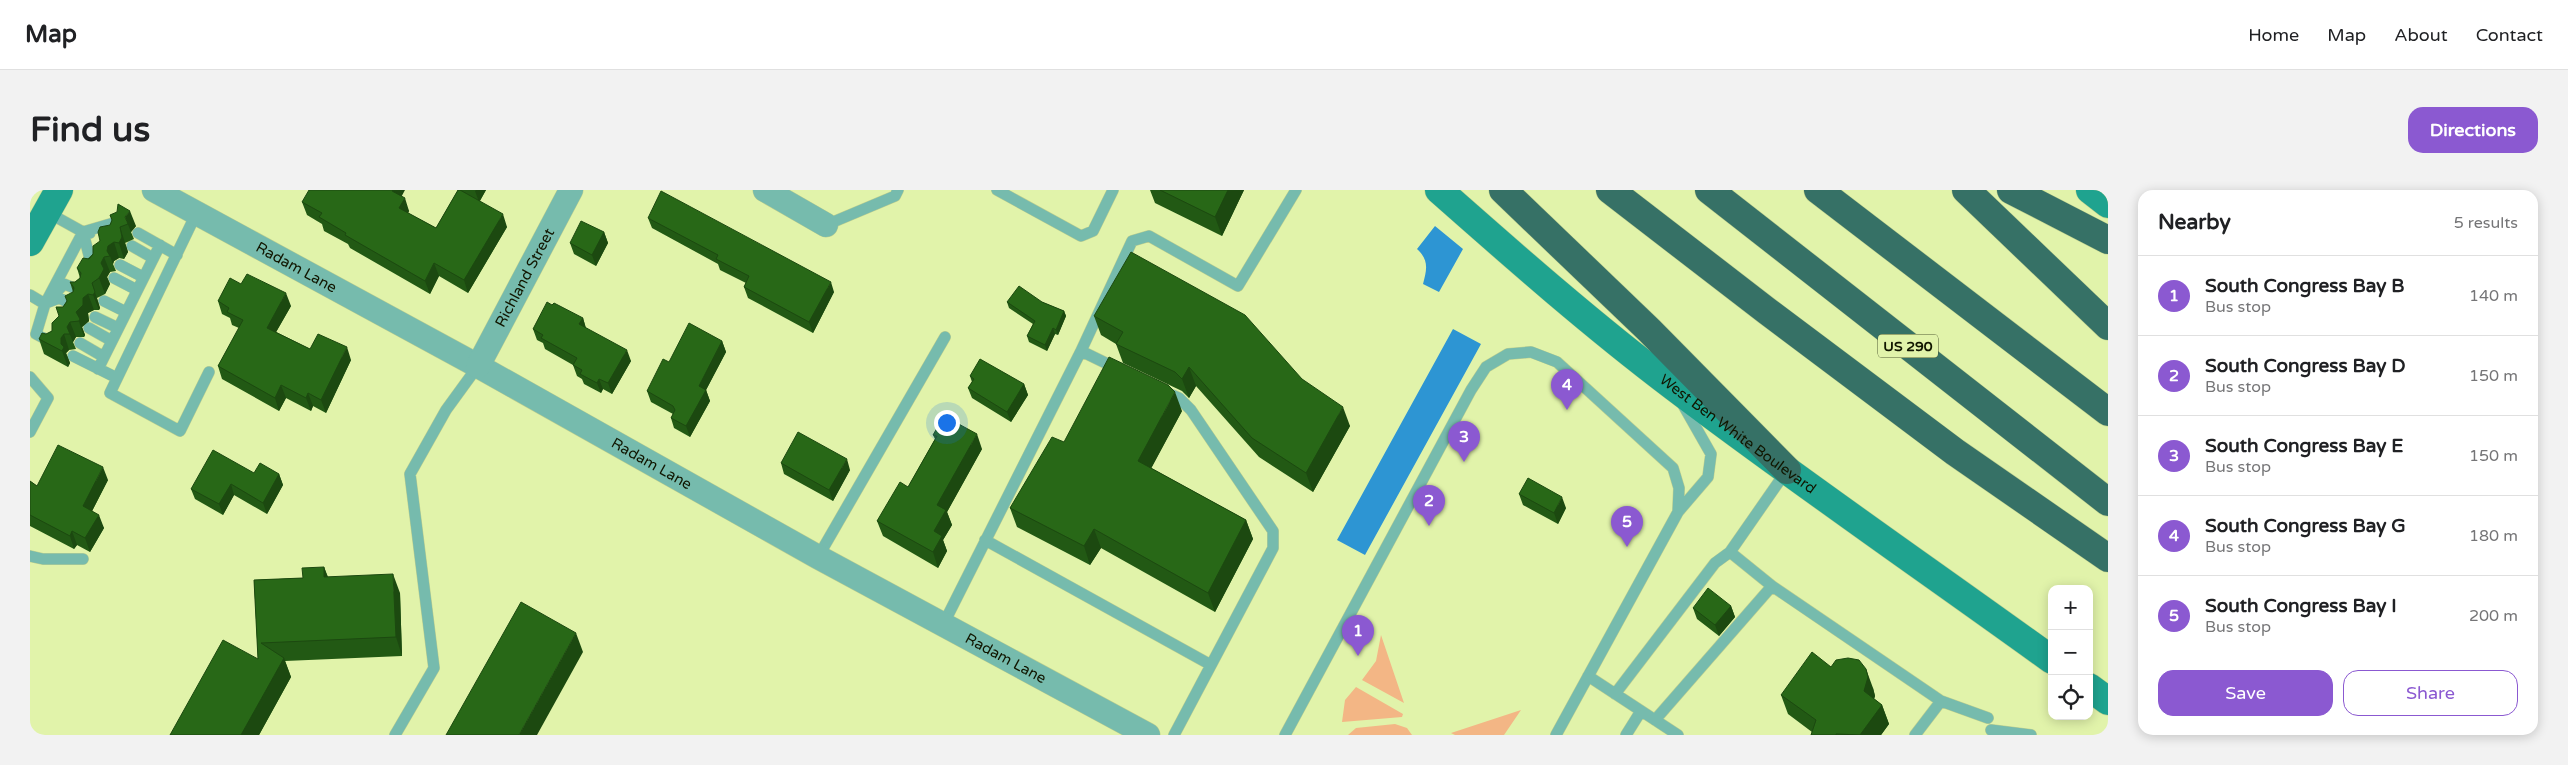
<!DOCTYPE html>
<html lang="en">
<head>
<meta charset="utf-8">
<style>
	:root { --surface:#fff; --page:#f2f2f2; --text:#202124; --muted:#757577; --line:#e0e0e0; --accent:#8b59d1 }
	body { margin:0; font-family:"Varela Round",sans-serif; background:var(--page); color:var(--text) }
	.controls { position:absolute; right:15px; bottom:15px; display:grid; overflow:hidden; border-radius:10px; box-shadow:0 2px 12px #0003 }
	.controls button { width:45px; height:45px; display:grid; place-items:center; padding:0; border:0; border-bottom:1px solid var(--line); background:var(--surface); color:var(--text); font:25px sans-serif }
	.you { position:absolute; left:916px; top:232px; width:18px; height:18px; margin:-12px; border:4px solid #fff; border-radius:50%; background:#1a73e8; box-shadow:0 0 0 8px #1a73e833 }
	.badge { display:grid; place-items:center; width:32px; height:32px; border-radius:50%; background:var(--accent); color:#fff; font-size:16px; font-weight:700 }
	.pin { position:absolute; translate:-50% -41px; filter:drop-shadow(0 1px 2px #0008) }
	.pin::after { content:''; position:absolute; top:26px; width:18px; height:15px; background:inherit; clip-path:polygon(0 0,100% 0,50% 100%) }
	.list { margin:0; padding:0; list-style:none }
	h2 { display:flex; justify-content:space-between; align-items:center; height:65px; margin:0; padding:0 20px; font-size:21px }
	h2 small { font-size:16px; font-weight:400; color:var(--muted) }
	.list li { display:grid; grid-template-columns:32px 1fr auto; gap:15px; align-items:center; box-sizing:border-box; height:80px; padding:0 20px; border-top:1px solid var(--line) }
	.list b { display:block; font-size:19px; white-space:nowrap }
	.list p { margin:0; font-size:16px; white-space:nowrap; color:var(--muted) }
	.list em { font-size:16px; font-style:normal; color:var(--muted) }
	.actions { display:flex; gap:10px; padding:15px 20px }
	.actions a { flex:1; padding:11px 0; border:1px solid var(--accent); border-radius:15px; text-align:center; font-size:18px; color:var(--accent) }
	.actions .main { background:var(--accent); color:#fff }
	.icon { flex:none; width:28px; height:28px; fill:none; stroke:currentColor; stroke-width:2; stroke-linecap:round; stroke-linejoin:round }
	.map { position:relative; flex:none; width:2078px; height:545px; overflow:hidden; border-radius:15px }
	header { display:flex; align-items:center; gap:30px; box-sizing:border-box; height:70px; padding:0 25px; background:var(--surface); border-bottom:1px solid var(--line) }
	header strong { font-size:24px }
	nav { display:flex; gap:28px; margin-inline-start:auto; font-size:18px }
	.intro { display:flex; align-items:center; justify-content:space-between; box-sizing:border-box; height:120px; padding:0 30px }
	h1 { margin:0; font-size:35px }
	.button { padding:12px 22px; border-radius:15px; background:var(--accent); color:#fff; font-size:18px; font-weight:700 }
	main { display:flex; gap:30px; padding:0 30px }
	aside { flex:1; background:var(--surface); border-radius:15px; box-shadow:0 2px 12px #0003 }
	.map>svg:first-child { display:block }
	.green { fill:#f3b685 }
	.water { fill:#2d95d3 }
	.lines { fill:none; stroke-linecap:round; stroke-linejoin:round }
	.lane-casing { stroke:#c0d08f; stroke-width:12 }
	.street-casing { stroke:#c0d08f; stroke-width:25 }
	.secondary-casing { stroke:#c0d08f; stroke-width:29 }
	.highway-casing { stroke:#c0d08f; stroke-width:29 }
	.lane { stroke:#76bbad; stroke-width:11 }
	.street { stroke:#76bbad; stroke-width:24 }
	.secondary { stroke:#1fa38f; stroke-width:28 }
	.highway { stroke:#367166; stroke-width:28 }
	.wall { fill:#225914 }
	.shaded-wall { fill:#1c4910 }
	.building { fill:#286817; stroke:#1c4910 }
	.labels { text-anchor:middle; dominant-baseline:central; stroke-width:5; stroke-linejoin:round; paint-order:stroke }
	.shield { fill:#e1f3aa; stroke:#4f5833; stroke-width:1 }
	.shield-label { font-size:14px; font-weight:bold; fill:#111600 }
	.street-label { font-size:15px; fill:#111600; stroke:#e1f3aa }
</style>
</head>
<body>
<header>
<strong>Map</strong>
<nav><a>Home</a><a>Map</a><a>About</a><a>Contact</a></nav>
</header>
<div class="intro"><h1>Find us</h1><a class="button">Directions</a></div>
<main>
<div class="map">
<svg width="2078" height="545" viewBox="0 0 2078 545">
	<rect width="100%" height="100%" fill="#e1f3aa"/>
	<path class="green" d="M1351,445L1374,513L1332,490L1346,471Z
		M1326,497L1373,524L1372,527L1312,532L1315,510Z
		M1491,520L1474,545H1425L1421,543Z
		M1365,534L1377,538L1382,545H1318L1326,538Z"/>
	<path class="water" d="M1405,36L1433,59L1409,102L1393,94C1397,79 1399,70 1387,59Z
		M1423,139L1451,154L1335,365L1307,350Z"/>
	<g class="lines">
		<defs>
			<path id="lane" d="M967,0L1051,46L1063,41L1083,0
				M17,22L53,42L60,43
				M166,24L80,203L150,241L179,182
				M796,35L865,6L868,0
				M53,42L62,77
				M108,43L147,65
				M102,56L123,68
				M90,75L113,87
				M84,88L107,100
				M0,105L15,114L53,42L87,32
				M74,111L96,122
				M16,113L29,108L42,114
				M65,127L88,138
				M59,138L82,151
				M21,152L6,144L15,114L34,94L49,100
				M50,153L74,167
				M1051,161L1090,180
				M43,166L87,188
				M68,179L130,55
				M0,187L18,208L0,242
				M1133,201L1149,208L1161,220L1243,341V358L1144,545
				M1648,322L1678,287L1681,264L1652,213
				M955,350L1181,475
				M0,366L13,369H53
				M788,367L915,147
				M1742,396L1911,511
				M913,435L1051,161L1102,51L1119,46L1208,96L1266,0
				M1558,486L1648,545
				M1585,504L1685,373L1700,362
				M1625,530L1742,396L1700,362L1757,280
				M1961,540L2001,545
				M365,545L404,478L380,284L416,220L448,176
				M1255,545L1441,200L1456,177L1478,164L1501,162L1527,172L1643,278L1649,298L1648,322L1526,545
				M1596,545L1611,521
				M1885,545L1911,511L1958,528"/>
			<g id="street">
				<path id="s1" d="M124,0L448,176L788,367L1118,545"/>
				<path d="M735,0L796,35"/>
				<path id="s2" d="M448,176L541,0"/>
			</g>
			<g id="secondary">
				<path id="s3" d="M1409,0C1486,68 1562,135 1644,197C1768,291 1896,379 2022,470"/>
				<path d="M2060,0L2078,14"/>
				<path d="M0,52L29,0"/>
				<path d="M2059,497L2078,511"/>
			</g>
			<path id="highway" d="M1473,0L1619,140L1757,280
				M1580,0L1737,121L1925,262L2078,368
				M1679,0L2078,312
				M1788,0L2078,222
				M1936,0L2078,136
				M1981,0L2078,50"/>
		</defs>
		<use href="#lane" class="lane-casing"/>
		<use href="#street" class="street-casing"/>
		<use href="#secondary" class="secondary-casing"/>
		<use href="#highway" class="highway-casing"/>
		<use href="#lane" class="lane"/>
		<use href="#street" class="street"/>
		<use href="#secondary" class="secondary"/>
		<use href="#highway" class="highway"/>
	</g>
	<path class="wall" d="M428,0H456L450,11L477,37L438,103L409,86L400,104L320,58L318,54L294,41L292,34L277,25L272,12L371,7L379,21L378,23L406,38Z
		M1120,0H1214L1192,46L1125,13Z
		M80,25L106,36L101,42L104,49L95,53L98,62L94,69L89,68L84,71L83,74L86,81L80,82L77,87L80,94L75,104L67,108L70,118L69,120H64L58,123L59,131L52,137L55,145L54,147H46L43,152L46,159L39,160L36,163L40,173L38,177L14,164L9,149L22,141L33,117L43,102L40,92H45L50,88L47,78L63,64L80,35L82,30Z
		M618,28L804,102L783,143L718,108L714,97L716,93L690,80L688,74L622,38Z
		M574,42L578,53L566,76L544,64L540,53Z
		M211,94L261,116L246,142L280,159L321,170L296,223L283,216L281,221L256,208L249,221L192,189L188,176L209,138L202,135L200,128L192,124L188,111Z
		M977,112H1012L1034,121L1036,126L1028,145L1025,144L1017,161L999,152L997,146L1003,134L979,118Z
		M1064,126L1272,189L1320,236L1283,302L1229,267L1166,196L1159,208L1152,201L1093,173L1086,154L1071,145Z
		M553,128L556,138L601,171L582,204L573,199L571,203L554,194L552,189L547,186L543,175L515,159L513,153L507,150L503,139Z
		M692,151L696,162L676,200L680,211L660,247L644,238L641,228L643,224L621,212L617,201L639,172Z
		M940,186L994,194L998,205L981,232L942,208L938,198L942,192Z
		M1152,221L1121,278L1216,330L1223,349L1185,422L1071,358L1060,375L987,337L980,318L1034,252Z
		M903,245L952,259L917,322L922,335L913,350L917,361L908,378L853,346L847,331L878,297L905,249Z
		M751,273L820,280L803,311L754,284Z
		M224,283L249,284L253,295L237,324L204,305L193,325L165,309L161,299Z
		M78,290L62,321L74,338L60,362L47,355L44,359L0,336V291L7,296Z
		M1489,304L1536,318L1528,334L1493,315Z
		M294,377L298,387L370,403L372,466L255,471L261,487L229,545H140L228,469L224,390L273,388Z
		M1701,416L1705,427L1689,446L1667,429L1663,418Z
		M1801,477L1843,498L1845,506L1844,509L1852,515L1859,534L1851,545H1781L1782,542L1758,524L1751,505Z"/>
	<path class="shaded-wall" d="M363,0H375L367,15L362,1Z
		M446,0H456L449,12L445,1Z
		M1198,0H1214L1192,46L1185,27Z
		M375,8L379,21L374,31L369,18Z
		M100,21L106,36L101,42L95,27Z
		M473,24L477,37L438,103L434,90Z
		M90,37L98,62L94,69L89,53Z
		M574,42L578,53L566,76L562,65Z
		M84,52L89,68L84,71L83,74L80,66L77,61L78,56Z
		M74,67L80,82L77,87L80,94L75,104L69,88L71,73Z
		M404,73L409,86L400,104L395,91Z
		M801,92L804,102L783,143L779,132Z
		M62,93L70,118L69,120L63,105Z
		M256,103L261,116L241,151L237,138Z
		M58,104L64,120L58,123L59,131L52,137L55,145L54,147L46,122L53,108Z
		M1034,121L1036,126L1028,145L1026,140Z
		M553,128L556,139L549,134Z
		M40,132L46,147L43,152L37,137Z
		M1023,138L1025,144L1017,161L1015,155Z
		M34,144L39,160L36,163L40,173L38,177L32,161L31,154V148Z
		M692,151L696,162L676,200L680,211L660,247L656,236L669,196Z
		M317,157L321,170L296,223L291,210Z
		M597,160L601,171L582,204L578,193Z
		M1159,177L1166,196L1159,208L1152,189Z
		M569,189L573,199L571,203L567,193Z
		M994,194L998,205L981,232L977,222Z
		M251,195L256,208L249,221L245,208Z
		M1145,202L1152,221L1115,290L1108,271Z
		M278,203L283,216L281,221L276,208Z
		M1313,217L1320,236L1283,302L1276,283Z
		M947,244L952,259L917,322L922,335L913,350L917,361L908,378L903,362L907,315Z
		M817,269L820,280L803,311L799,300Z
		M73,277L78,290L58,329L53,316Z
		M249,284L253,295L237,324L233,313Z
		M201,294L204,305L193,325L189,314Z
		M1532,307L1536,318L1528,334L1524,323Z
		M69,325L74,338L60,362L55,348Z
		M1216,330L1223,349L1185,422L1178,403Z
		M1064,339L1071,358L1060,375L1054,356Z
		M42,341L47,355L44,359L40,346Z
		M294,377L301,396L294,387Z
		M363,384L370,403L372,466L366,447Z
		M1701,416L1705,427L1689,446L1685,435Z
		M546,443L553,462L507,545H489Z
		M254,468L261,487L229,545H211Z
		M1836,479L1843,498L1845,506L1840,520L1834,501Z
		M1852,515L1859,534L1851,545H1830Z"/>
	<path class="building" d="M279,0H363L362,1L375,8L369,18L406,38L428,0H430L473,24L434,90L404,73L395,91L315,45L316,43L289,27L292,23L272,12Z
		M1130,0H1198L1185,27Z
		M631,1L801,92L779,132L714,97L719,86L686,69L688,65L618,28Z
		M88,14L100,21L95,27L98,34L90,37L92,47L89,53L84,52L78,56L77,61L80,66L74,67L71,73L74,79L69,88L62,93L65,102L63,105L58,104L53,108V115L46,122L50,129L49,131L40,132L37,137L40,144H34L31,148V154L34,157L32,161L9,149L12,143L16,144L22,141V133L29,126L26,117H33L37,111L35,106L43,102L44,98L40,92H45L50,88L51,83L47,78L53,68L59,69L63,64V56L70,51L68,42L70,37L80,35L82,30L80,25L87,22Z
		M551,31L574,42L562,65L540,53Z
		M1101,62L1215,125L1272,189L1313,217L1276,283L1222,248L1159,177L1152,189L1145,182L1086,154L1093,142L1064,126Z
		M217,84L256,103L237,138L280,159L288,144L317,157L291,210L278,203L276,208L251,195L245,208L188,176L213,130L197,122L199,118L188,111L200,88L211,94Z
		M989,96L1012,112L1034,121L1026,140L1023,138L1015,155L997,146L1005,131L977,112Z
		M517,112L522,115L524,113L553,128L549,134L597,160L578,193L569,189L567,193L550,184L552,180L543,175L547,168L511,148L513,145L503,139Z
		M659,133L692,151L669,196L676,200L656,236L641,228L645,220L643,216L617,201L633,169L639,172Z
		M1079,167L1138,195L1145,202L1108,271L1216,330L1178,403L1064,339L1054,356L980,318L1022,247L1034,252Z
		M950,169L994,194L977,222L938,198L944,189L940,186Z
		M914,226L947,244L907,315L916,320L904,341L912,346L903,362L847,331L870,292L878,297L907,246L903,245Z
		M768,242L817,269L799,300L751,273Z
		M28,255L73,277L53,316L69,325L55,348L42,341L40,346L0,325V291L7,296Z
		M183,260L224,283L230,273L249,284L233,313L201,294L189,314L161,299Z
		M1498,288L1532,307L1524,323L1489,304Z
		M294,377V387L363,384L366,447L231,453L254,468L211,545H140L193,450L228,469L224,390L273,388L272,378Z
		M1678,398L1701,416L1685,435L1663,418Z
		M491,412L546,443L489,545H416Z
		M1782,462L1801,477L1806,470L1818,468L1829,470L1836,479L1838,487L1834,501L1852,515L1830,545L1806,544V545H1781L1786,530L1751,505Z"/>
	<g class="labels">
		<rect class="shield" x="1848" y="144.5" width="60" height="23" rx="4"/>
		<g class="shield-label">
			<text x="1878" y="156">US 290</text>
		</g>
		<g class="street-label">
			<text stroke="none"><textPath href="#s1" startOffset="162">Radam Lane</textPath></text>
			<text stroke="none"><textPath href="#s2" startOffset="100">Richland Street</textPath></text>
			<text stroke="none"><textPath href="#s3" startOffset="386">West Ben White Boulevard</textPath></text>
			<text stroke="none"><textPath href="#s1" startOffset="568">Radam Lane</textPath></text>
			<text stroke="none"><textPath href="#s1" startOffset="972">Radam Lane</textPath></text>
		</g>
	</g>
</svg>
<div class="controls">
<button>+</button>
<button>−</button>
<button><svg class="icon" aria-label="locate" viewBox="0 0 24 24"><circle cx="12" cy="12" r="6"/><path d="M12 2v4M12 18v4M2 12h4M18 12h4"/></svg></button>
</div>
<div class="you"></div>
<div class="pin badge" style="left:1328px;top:466px">1</div>
<div class="pin badge" style="left:1399px;top:336px">2</div>
<div class="pin badge" style="left:1434px;top:272px">3</div>
<div class="pin badge" style="left:1537px;top:220px">4</div>
<div class="pin badge" style="left:1597px;top:357px">5</div>
</div>
<aside>
<h2>Nearby<small>5 results</small></h2>
<ul class="list">
<li><span class="badge">1</span><div><b>South Congress Bay B</b><p>Bus stop</p></div><em>140 m</em></li>
<li><span class="badge">2</span><div><b>South Congress Bay D</b><p>Bus stop</p></div><em>150 m</em></li>
<li><span class="badge">3</span><div><b>South Congress Bay E</b><p>Bus stop</p></div><em>150 m</em></li>
<li><span class="badge">4</span><div><b>South Congress Bay G</b><p>Bus stop</p></div><em>180 m</em></li>
<li><span class="badge">5</span><div><b>South Congress Bay I</b><p>Bus stop</p></div><em>200 m</em></li>
</ul>
<div class="actions"><a class="main">Save</a><a>Share</a></div>
</aside>
</main>
</body>
</html>
